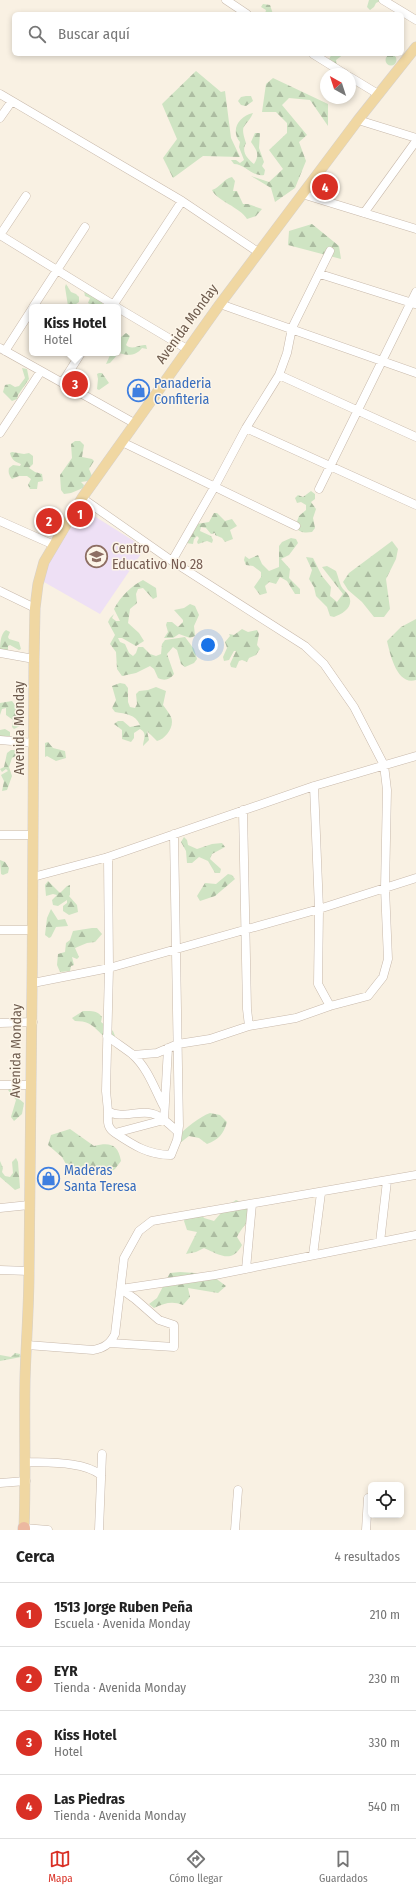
<!DOCTYPE html>
<html lang="es">
<head>
<meta charset="utf-8">
<style>
	:root { --surface:#fff; --page:#f2f2f2; --text:#222; --muted:#767676; --line:#e0e0e0; --accent:#d93025 }
	body { margin:0; font-family:"Fira Sans Condensed",sans-serif; background:var(--page); color:var(--text) }
	.controls { position:absolute; right:12px; bottom:12px; display:grid; overflow:hidden; border-radius:6px; box-shadow:0 2px 6px #0003 }
	.controls button { width:36px; height:36px; display:grid; place-items:center; padding:0; border:0; border-bottom:1px solid var(--line); background:var(--surface); color:var(--text); font:20px sans-serif }
	.compass { position:absolute; left:320px; top:68px; width:36px; height:36px; border-radius:50%; background:var(--surface); box-shadow:0 2px 6px #0003; rotate:321deg }
	.you { position:absolute; left:208px; top:645px; width:14px; height:14px; margin:-10px; border:3px solid #fff; border-radius:50%; background:#1a73e8; box-shadow:0 0 0 6px #1a73e833 }
	.badge { display:grid; place-items:center; width:26px; height:26px; border-radius:50%; background:var(--accent); color:#fff; font-size:13px; font-weight:700 }
	.pin { position:absolute; translate:-50% -50%; border:2px solid #fff; box-shadow:0 1px 4px #0006 }
	.popup { position:absolute; left:29px; top:304px; width:92px; height:52px; box-sizing:border-box; display:grid; place-content:center; border-radius:6px; background:var(--surface); filter:drop-shadow(0 1px 3px #0005); font-size:13px; white-space:nowrap; color:var(--muted) }
	.popup b { font-size:15px; color:var(--text) }
	.popup::after { content:''; position:absolute; left:50%; top:100%; margin-left:-8px; border:8px solid transparent; border-top-color:var(--surface) }
	.list { margin:0; padding:0; list-style:none }
	h2 { display:flex; justify-content:space-between; align-items:center; height:52px; margin:0; padding:0 16px; font-size:17px }
	h2 small { font-size:13px; font-weight:400; color:var(--muted) }
	.list li { display:grid; grid-template-columns:26px 1fr auto; gap:12px; align-items:center; box-sizing:border-box; height:64px; padding:0 16px; border-top:1px solid var(--line) }
	.list b { display:block; font-size:15px; white-space:nowrap }
	.list p { margin:0; font-size:13px; white-space:nowrap; color:var(--muted) }
	.list em { font-size:13px; font-style:normal; color:var(--muted) }
	.icon { flex:none; width:22px; height:22px; fill:none; stroke:currentColor; stroke-width:2; stroke-linecap:round; stroke-linejoin:round }
	.map { position:relative; flex:none; width:416px; height:1530px; overflow:hidden }
	.search { position:absolute; background:var(--surface); box-shadow:0 2px 6px #0003; left:12px; right:12px; top:12px; height:44px; display:flex; align-items:center; gap:10px; box-sizing:border-box; padding:0 14px; border-radius:6px; color:var(--muted); font-size:15px }
	.sheet { height:308px; background:var(--surface) }
	nav { display:flex; justify-content:space-around; align-items:center; box-sizing:border-box; height:56px; border-top:1px solid var(--line); background:var(--surface); font-size:11px; color:var(--muted) }
	nav a { display:grid; justify-items:center; gap:2px }
	nav .on { color:var(--accent) }
	.map>svg:first-child { display:block }
	.education { fill:#eee0f5 }
	.forest { fill:url(#forest-firs) }
	.wetland { fill:url(#wetland-marsh) }
	.lines { fill:none; stroke-linecap:round; stroke-linejoin:round }
	.minor-casing { stroke:#c8b9ab; stroke-width:9 }
	.major-casing { stroke:#d6d1cd; stroke-width:11 }
	.highway-casing { stroke:#d6d1cd; stroke-width:13 }
	.minor { stroke:#fff; stroke-width:8 }
	.major { stroke:#f0d7a2; stroke-width:10 }
	.highway { stroke:#ecb8a0; stroke-width:12 }
	.labels { text-anchor:middle; dominant-baseline:central; stroke-width:3; stroke-linejoin:round; paint-order:stroke }
	.street-label { font-size:14px; fill:#6d5a4c; stroke:#fcf5e8 }
	.shop-label { font-size:14px; fill:#366cbe; stroke:#fcf5e8; text-anchor:start }
	.education-label { font-size:14px; fill:#785e54; stroke:#fcf5e8; text-anchor:start }
</style>
</head>
<body>
<div class="map">
<svg width="416" height="1530" viewBox="0 0 416 1530">
	<defs>
		<pattern id="forest-firs" width="22" height="20" patternUnits="userSpaceOnUse"><rect width="22" height="20" fill="#cfe4c3"/><path d="M5 1l3.5 6h-7zM16 11l3.5 6h-7z" fill="#acbca1"/></pattern>
		<pattern id="wetland-marsh" width="20" height="14" patternUnits="userSpaceOnUse"><rect width="20" height="14" fill="#cfe4c3"/><path d="M1 5h8M5 5V1M11 12h8M15 12V8" fill="none" stroke="#acbca1"/></pattern>
	</defs>
	<rect width="100%" height="100%" fill="#f9f1e3"/>
	<path class="education" d="M83,509L145,548L100,614L44,582L48,564Z"/>
	<path class="forest" d="M369,0H380V1L376,3L374,7L370,10L367,7Z
		M263,4L270,5L273,14H265L266,10L261,7Z
		M332,54H344L336,60L337,65L329,59Z
		M385.5 60a5.5 5.5 0 1 1 11 0a5.5 5.5 0 1 1-11 0Z
		M196,71L221,92L225,91L231,138L240,157L203,156L173,178L163,158L177,139L162,104Z
		M273,78L328,104V126L310,100L289,98L282,105L307,135L299,142L306,161L295,188L275,202L271,188L251,176L269,182L283,169L269,150L287,133V123L276,112H262L266,84Z
		M246,96H251L253,101L246,106L241,105L238,101L241,97Z
		M253,113C246,129 239,122 246,143C241,152 247,158 254,164C260,154 257,151 251,142L255,133H260L259,148L264,162L262,166L265,170L264,175C252,177 245,164 234,164L231,160H236L240,163L244,160L239,147L240,142C230,130 239,116 253,113Z
		M232,177L235,181L233,191H237L243,204H248L262,209L256,216L247,219C241,208 216,200 212,190C221,187 223,179 232,177Z
		M312,224L339,246L341,259L288,245L289,231Z
		M66,284L71,292L76,294L79,297V302L76,304V307L68,306L65,287Z
		M84,291L101,300L104,307H96L88,303L90,298L85,296Z
		M126,333L130,336L126,345C133,351 138,344 146,345L147,349L142,348C136,356 128,356 119,353L110,363L106,364L111,353H118V334V337H121Z
		M22,368L27,369L29,379L18,395L17,399L12,401L3,392L5,385L10,384L15,387L19,386L25,378Z
		M99,373H102L109,383L99,390L97,389L98,379L97,374Z
		M75,441H80L84,445L82,457L92,459L94,461L89,469L92,476L88,481L81,482L84,485L83,488L71,493L64,494L61,490L60,475L72,458L71,444Z
		M12,452L24,454L29,453L33,456V464L29,468L35,472L42,474L43,481L38,482L37,489H30L28,485L31,479L27,476H19L12,479C9,475 8,473 9,468L13,465L20,466L21,464C16,462 12,461 10,453Z
		M311,491L315,494V499L311,502L316,509L313,518L315,528L312,532C305,533 300,533 295,527L299,516L306,510V505L301,502L297,503L295,498L298,495L303,497Z
		M214,513H217L225,521L232,519L237,526L230,530L233,539L225,542L222,538L215,535V533L211,534L206,528L201,527L200,531L211,536L213,540L212,543L207,541L198,544L197,542L199,538L197,536L194,539L193,544L186,543L197,524L209,522Z
		M291,538L296,539L298,543L289,555L281,559L290,569L289,578L300,589V594H295L287,581L280,577L276,584L269,582L265,586L267,593L260,595L254,587L261,577V572L253,566L246,565L244,560L245,556L249,559L258,555L262,564L269,571L279,567V546L282,542Z
		M392,541L398,549L396,559L386,579L390,609L384,617H374L362,602L348,590L343,582L349,573Z
		M306,557L313,558L322,576L331,587L330,596L337,602L343,594L322,567L327,566L336,571C338,576 339,581 341,586C343,590 347,592 349,596C354,607 343,614 334,617L330,616L327,607L316,596L314,587L309,579L312,570Z
		M143,580L156,588L157,597L153,599L143,588L138,589L136,594L137,603L130,609L128,623L139,633L144,641L136,646L122,638H118L120,642L125,644L129,653L133,656L136,653L138,647H143L150,654L156,656L161,654L162,644L165,640L185,637L194,649L197,659L194,663L185,667L181,664L177,650L173,647L167,654L174,674C170,680 164,681 158,678L154,669L150,666L136,673L122,676L117,669L116,652L110,644L115,635L108,622L110,618L114,614L112,618L116,621H120L114,609C121,596 131,586 143,580Z
		M190,604L195,606L199,615L194,626L195,636L190,638L179,634L173,638H164L168,632L166,625L167,622H172L178,627L183,622V620L174,610L184,608Z
		M416,619V680C397,686 390,654 387,641L401,627Z
		M242,629L248,632L257,630L259,634L257,645L260,649L256,655L249,658L247,662L242,660L239,661L236,668L231,667L230,664L236,651H234L229,660L224,661L223,657L227,648L225,642L230,636L229,634L234,635Z
		M6,630L10,632L8,637L9,639L19,642L21,649L19,650L10,645L8,646V651L0,654C0,645 0,634 6,630Z
		M120,683L125,684L128,688V702L130,707L135,708L137,704L136,694L139,691L148,690L156,687L166,691L163,705C166,709 169,713 171,717C175,726 166,739 157,741L147,731L149,740L143,746C143,740 148,733 140,729L134,733V738L131,742L122,739V730L114,724L118,721H123L130,727L140,725C135,714 126,714 115,712L112,708L116,700L112,686Z
		M12,701C17,707 21,717 22,725L14,729L12,727L13,720L6,715V708L2,709L0,715V703Z
		M5,729L10,732V736L0,737V730Z
		M48,742L53,748L65,751L66,758L56,761L47,756L45,757V743Z
		M11,750H16L18,755L12,758L9,767L12,776L7,790L2,791L4,781L1,775L8,771L6,769L2,772L0,769L4,767L7,753Z
		M184,837L187,840L188,845L197,849L212,844L222,843L225,847L212,854L210,859L221,869L220,873H215L208,861L199,857L192,863H187L186,851L181,842Z
		M0,860L5,862L9,868L8,873L3,875L1,874Z
		M228,874L232,875L235,879L215,896L200,901L197,896L205,883L216,884Z
		M48,881L60,893L67,886L70,885V895L69,896L77,905L78,912L69,915L63,911V906L67,903V900L58,906L53,905L52,900L57,895L53,894L46,896L45,885Z
		M51,909L58,920L65,919L68,926L56,927L51,937L49,938L45,935L47,918Z
		M92,928H97L102,934L95,942L87,943L75,948L79,957L77,959L72,957L74,965L71,966L70,971L60,972L57,965L58,954L65,952L66,943L70,940L73,931Z
		M83,1011C91,1011 97,1010 102,1017L101,1022L113,1031L115,1036L113,1040C95,1035 98,1021 75,1021L72,1018Z
		M11,1088L14,1089L18,1098L24,1103L22,1114L14,1121L11,1117L16,1100L8,1090Z
		M210,1113L220,1115L227,1122C223,1135 219,1139 207,1144L199,1138L189,1136L180,1143L178,1136C186,1128 199,1117 210,1113Z
		M70,1129L94,1146C110,1142 118,1144 121,1161L115,1169L107,1174C91,1163 84,1171 67,1166L62,1157L48,1145L51,1135Z
		M16,1158L18,1162L20,1188L15,1190L0,1177V1161L3,1168L2,1172L5,1176L10,1177L13,1173L12,1162Z
		M236,1200L245,1204L251,1212C248,1224 242,1227 237,1237L242,1245C232,1264 220,1255 204,1248L196,1252L186,1254L197,1232L187,1230L184,1221L187,1211L198,1210L204,1218L214,1221L227,1206Z
		M180,1272L210,1274L226,1286L218,1293L188,1288L190,1297L183,1305C172,1301 165,1303 154,1308L149,1304L157,1298L170,1273Z"/>
	<path class="wetland" d="M15,1353L20,1354L21,1357L0,1361V1355L11,1357Z"/>
	<g class="lines">
		<defs>
			<path id="minor" d="M226,0L247,14
				M383,0L416,20
				M313,54L345,74
				M350,77L378,94
				M0,94L182,201L258,252
				M0,118L12,101
				M358,120L416,138
				M302,194L416,229
				M364,213L416,141
				M0,235L117,307
				M0,235L26,196
				M320,274L415,304
				M220,304L416,373
				M33,307L85,227
				M112,307L182,201
				M118,308L187,349
				M0,348L134,423
				M5,351L32,309
				M279,375L416,437
				M62,383L81,353
				M246,428L416,505
				M0,433L41,371
				M122,442L296,526
				M319,489L416,292
				M82,498L172,561L305,646L324,664L354,707L384,765L387,790L385,888L388,959L383,977L368,996L330,1006L296,1018L249,1026L210,1039L178,1044L157,1053L133,1055
				M0,521L54,545
				M172,561L215,486L246,428L279,375L287,353L292,328L330,251
				M0,591L35,608
				M0,653L34,659
				M0,740L34,743
				M314,786L319,909L318,984L330,1006
				M243,810L247,1009L249,1026
				M0,835H33
				M108,857L109,968L106,1091L108,1111C119,1119 136,1111 149,1113C160,1114 170,1125 178,1132
				M33,877L108,857L314,786L416,756
				M0,930H32
				M33,983L109,968L319,909L416,878
				M0,1023L33,1022
				M107,1036C115,1042 124,1048 132,1054C148,1068 155,1090 164,1107
				M0,1085H30
				M108,1111C108,1121 106,1127 115,1133L164,1120L168,1048
				M115,1133C133,1145 148,1155 171,1155L177,1140L179,1126L174,834
				M0,1208L29,1205
				M380,1242L387,1181
				M313,1255L321,1193
				M246,1269L252,1204
				M0,1270L29,1271
				M121,1289L215,1275L416,1235
				M110,1343L174,1347V1325L159,1320L135,1299L121,1289
				M27,1345L93,1350C104,1348 110,1344 115,1334L124,1258L139,1231L152,1221L416,1175
				M26,1462C48,1463 83,1461 101,1475
				M0,1483L26,1481
				M24,1528L48,1530
				M99,1530L102,1454
				M235,1530L238,1490
				M366,1530L368,1498"/>
			<path id="major" d="M24,1528C26,1478 24,1429 25,1379C26,1343 29,1307 29,1270C32,1066 33,863 34,659L35,608L38,584L44,562L82,498L220,304L358,120L416,47"/>
			<path id="highway" d="M24,1530V1528"/>
		</defs>
		<use href="#minor" class="minor-casing"/>
		<use href="#major" class="major-casing"/>
		<use href="#highway" class="highway-casing"/>
		<use href="#minor" class="minor"/>
		<use href="#major" class="major"/>
		<use href="#highway" class="highway"/>
	</g>
	<defs>
		<symbol id="shop-ring" viewBox="-11 -11 22 22"><circle r="9.5" fill="#fcf5e8" stroke="#3f7fe0" stroke-width="1.5"/><path d="M-5-2.5h2.3a2.7 3.5 0 0 1 5.4 0H5L5.5 6h-11ZM-1.5-2.5h3a1.5 2.3 0 0 0-3 0Z" fill="#3f7fe0"/></symbol>
		<symbol id="school-ring" viewBox="-11 -11 22 22"><circle r="9.5" fill="#fcf5e8" stroke="#8d6e63" stroke-width="1.5"/><path d="M0-5L7-2L0 1L-7-2ZM-4 1L0 2.5L4 1V4Q0 6-4 4Z" fill="#8d6e63"/></symbol>
	</defs>
	<g fill-rule="evenodd">
		<use href="#shop-ring" x="126" y="378" width="25" height="25"/>
		<use href="#school-ring" x="84" y="544" width="25" height="25"/>
		<use href="#shop-ring" x="36" y="1166" width="25" height="25"/>
	</g>
	<g class="labels">
		<g class="street-label">
			<text transform="translate(187 324) rotate(-54)">Avenida Monday</text>
			<text transform="translate(19 728) rotate(-90)">Avenida Monday</text>
			<text transform="translate(16 1051) rotate(-89)">Avenida Monday</text>
		</g>
		<g class="shop-label">
			<text x="154" y="383">Panaderia<tspan x="154" dy="16">Confiteria</tspan></text>
			<text x="64" y="1170">Maderas<tspan x="64" dy="16">Santa Teresa</tspan></text>
		</g>
		<g class="education-label">
			<text x="112" y="548">Centro<tspan x="112" dy="16">Educativo No 28</tspan></text>
		</g>
	</g>
</svg>
<div class="controls">
<button><svg class="icon" aria-label="locate" viewBox="0 0 24 24"><circle cx="12" cy="12" r="6"/><path d="M12 2v4M12 18v4M2 12h4M18 12h4"/></svg></button>
</div>
<svg class="compass" viewBox="-18 -18 36 36"><path d="M0-13l5 13h-10z" fill="#e53935"/><path d="M0 13l5-13h-10z" fill="#767676"/></svg>
<div class="you"></div>
<div class="pin badge" style="left:80px;top:514px">1</div>
<div class="pin badge" style="left:49px;top:521px">2</div>
<div class="pin badge" style="left:75px;top:384px">3</div>
<div class="popup"><b>Kiss Hotel</b>Hotel</div>
<div class="pin badge" style="left:325px;top:187px">4</div>
<div class="search"><svg class="icon" aria-label="search" viewBox="0 0 24 24"><circle cx="10" cy="10" r="6"/><path d="M15 15l6 6"/></svg>Buscar aquí</div>
</div>
<section class="sheet">
<h2>Cerca<small>4 resultados</small></h2>
<ul class="list">
<li><span class="badge">1</span><div><b>1513 Jorge Ruben Peña</b><p>Escuela · Avenida Monday</p></div><em>210 m</em></li>
<li><span class="badge">2</span><div><b>EYR</b><p>Tienda · Avenida Monday</p></div><em>230 m</em></li>
<li><span class="badge">3</span><div><b>Kiss Hotel</b><p>Hotel</p></div><em>330 m</em></li>
<li><span class="badge">4</span><div><b>Las Piedras</b><p>Tienda · Avenida Monday</p></div><em>540 m</em></li>
</ul>
</section>
<nav>
<a class="on"><svg class="icon" aria-label="map" viewBox="0 0 24 24"><path d="M3 6l6-2 6 2 6-2v14l-6 2-6-2-6 2zM9 4v14M15 6v14"/></svg>Mapa</a>
<a><svg class="icon" aria-label="directions" viewBox="0 0 24 24"><path d="M12 3l9 9-9 9-9-9zM9 14v-3h6M13 9l2 2-2 2"/></svg>Cómo llegar</a>
<a><svg class="icon" aria-label="saved" viewBox="0 0 24 24"><path d="M7 4h10v16l-5-4-5 4z"/></svg>Guardados</a>
</nav>
</body>
</html>
